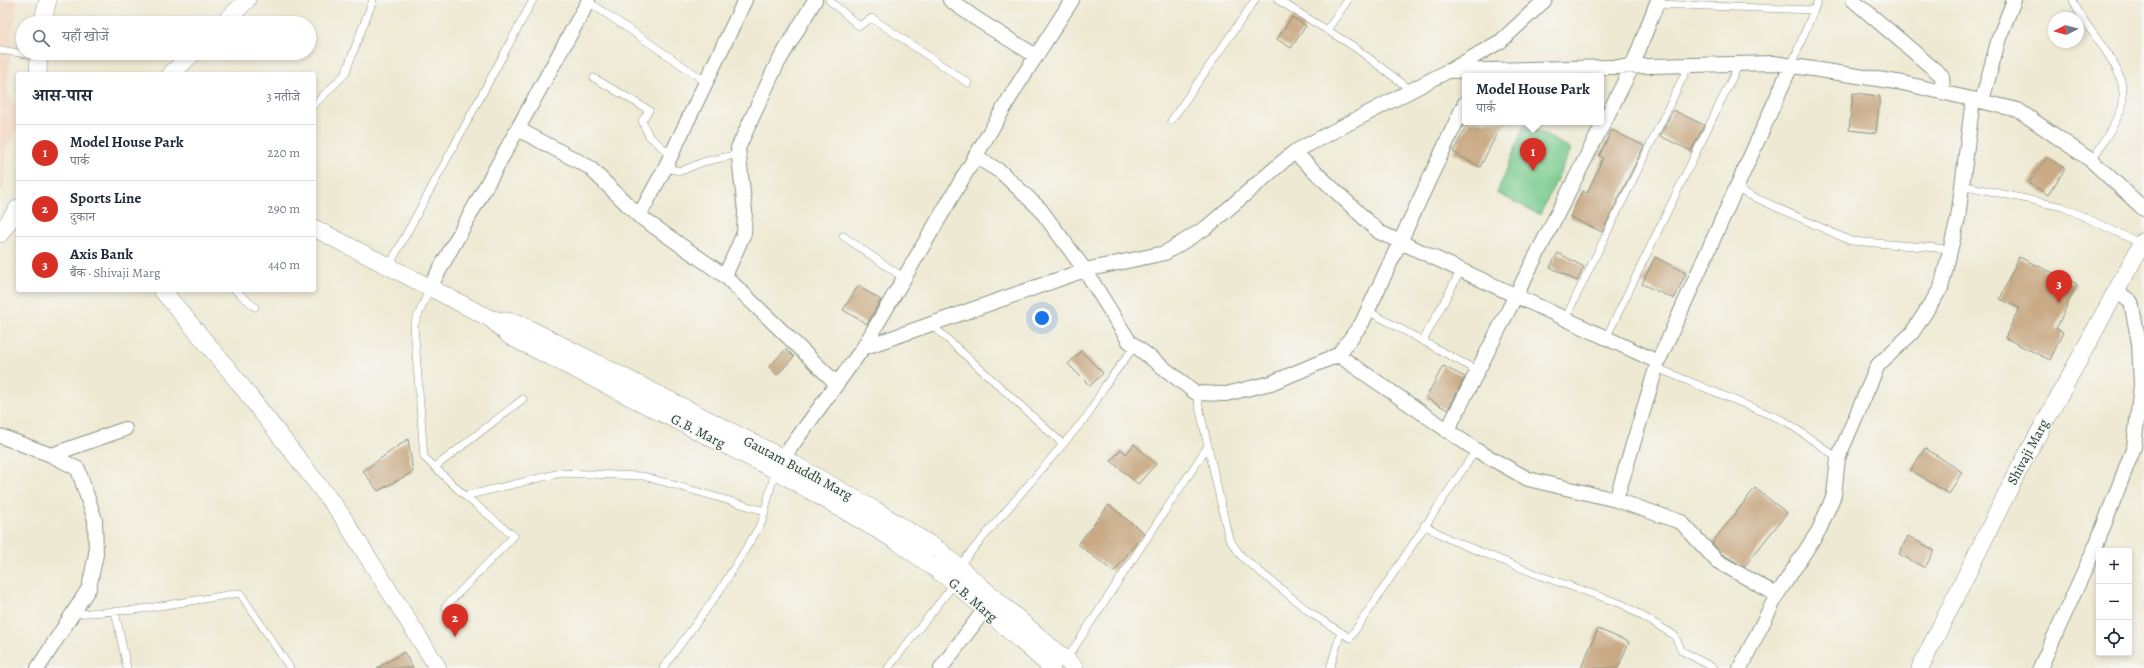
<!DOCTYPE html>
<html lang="hi">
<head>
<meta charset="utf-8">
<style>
	:root { --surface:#fff; --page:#f2f2f3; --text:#1f2937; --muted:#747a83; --line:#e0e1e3; --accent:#d93025 }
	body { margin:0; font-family:Alegreya,"Noto Serif Devanagari",serif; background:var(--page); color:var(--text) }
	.controls { position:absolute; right:12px; bottom:12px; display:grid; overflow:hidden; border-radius:4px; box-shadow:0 2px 6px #0003 }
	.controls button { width:36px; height:36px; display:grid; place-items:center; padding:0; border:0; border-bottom:1px solid var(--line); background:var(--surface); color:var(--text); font:20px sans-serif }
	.compass { position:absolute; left:2048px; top:12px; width:36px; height:36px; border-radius:50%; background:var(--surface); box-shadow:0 2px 6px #0003; rotate:264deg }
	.you { position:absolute; left:1042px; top:318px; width:14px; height:14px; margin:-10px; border:3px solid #fff; border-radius:50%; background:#1a73e8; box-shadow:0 0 0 6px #1a73e833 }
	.badge { display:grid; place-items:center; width:26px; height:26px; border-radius:50%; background:var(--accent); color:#fff; font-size:13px; font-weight:700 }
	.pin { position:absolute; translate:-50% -33px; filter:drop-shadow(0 1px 2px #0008) }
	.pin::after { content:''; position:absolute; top:21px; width:14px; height:12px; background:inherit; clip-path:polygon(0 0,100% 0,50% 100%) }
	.popup { position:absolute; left:1462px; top:73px; width:142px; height:52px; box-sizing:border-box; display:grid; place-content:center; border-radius:4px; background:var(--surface); filter:drop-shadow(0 1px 3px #0005); font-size:13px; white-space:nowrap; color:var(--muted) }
	.popup b { font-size:15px; color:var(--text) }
	.popup::after { content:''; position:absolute; left:50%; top:100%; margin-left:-8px; border:8px solid transparent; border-top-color:var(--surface) }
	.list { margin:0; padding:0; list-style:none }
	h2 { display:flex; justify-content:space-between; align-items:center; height:52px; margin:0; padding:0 16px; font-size:17px }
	h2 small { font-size:13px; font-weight:400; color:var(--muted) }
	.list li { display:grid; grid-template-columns:26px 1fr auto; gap:12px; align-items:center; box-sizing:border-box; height:56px; padding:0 16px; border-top:1px solid var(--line) }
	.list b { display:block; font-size:15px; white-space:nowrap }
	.list p { margin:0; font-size:13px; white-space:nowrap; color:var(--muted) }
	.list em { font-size:13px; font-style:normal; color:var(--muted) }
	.icon { flex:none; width:22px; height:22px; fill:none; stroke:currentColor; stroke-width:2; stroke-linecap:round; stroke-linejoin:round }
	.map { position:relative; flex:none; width:2144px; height:668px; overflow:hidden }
	.search { position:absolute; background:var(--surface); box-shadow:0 2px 6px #0003; left:16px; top:16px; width:300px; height:44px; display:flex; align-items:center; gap:10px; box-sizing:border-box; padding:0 14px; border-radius:22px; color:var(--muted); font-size:15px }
	.panel { position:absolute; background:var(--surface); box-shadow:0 2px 6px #0003; left:16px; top:72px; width:300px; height:220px; border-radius:4px }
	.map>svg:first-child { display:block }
	.built { fill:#f2d4be }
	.green { fill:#78cb8d; stroke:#4c8460 }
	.building { fill:#c9aa85 }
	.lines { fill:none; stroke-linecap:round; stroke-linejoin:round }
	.service-casing { stroke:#869383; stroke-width:8 }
	.minor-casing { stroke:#869383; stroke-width:16 }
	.tertiary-casing { stroke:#869383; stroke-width:18 }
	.service { stroke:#fff; stroke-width:7 }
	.minor { stroke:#fff; stroke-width:14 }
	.tertiary { stroke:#fff; stroke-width:17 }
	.labels { text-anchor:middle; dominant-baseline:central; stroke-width:3; stroke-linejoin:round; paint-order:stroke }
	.street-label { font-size:14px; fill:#1f3d34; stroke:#f6f6f2 }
</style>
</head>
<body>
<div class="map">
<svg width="2144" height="668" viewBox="0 0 2144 668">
	<rect width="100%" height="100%" fill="#f6f6f2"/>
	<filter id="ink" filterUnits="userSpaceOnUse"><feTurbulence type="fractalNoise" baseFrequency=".025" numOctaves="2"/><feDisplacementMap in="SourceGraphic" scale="8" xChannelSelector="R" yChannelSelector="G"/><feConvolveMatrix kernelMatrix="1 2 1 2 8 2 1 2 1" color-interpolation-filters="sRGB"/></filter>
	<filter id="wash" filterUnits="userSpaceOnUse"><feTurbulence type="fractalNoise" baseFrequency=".012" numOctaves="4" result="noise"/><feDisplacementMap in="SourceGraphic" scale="16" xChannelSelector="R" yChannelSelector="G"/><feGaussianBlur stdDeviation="0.9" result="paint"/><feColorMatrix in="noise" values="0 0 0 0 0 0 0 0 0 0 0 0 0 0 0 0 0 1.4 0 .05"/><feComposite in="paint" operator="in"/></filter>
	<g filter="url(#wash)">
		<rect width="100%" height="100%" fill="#eee9d2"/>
		<path class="built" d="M0,0H17L7,90L18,111V128L5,150L3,190L0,189Z"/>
		<path class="green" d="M1525,124L1571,149L1540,215L1497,193Z"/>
		<g id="blocks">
			<path class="building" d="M1292,17L1306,26L1291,48L1277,39Z
				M1853,93L1880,96L1876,133L1849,130Z
				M1673,110L1704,125L1691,151L1660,136Z
				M1469,122H1503L1480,167L1453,152Z
				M1612,130L1644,146L1602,232L1570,217L1582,191L1587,193L1603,158L1599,156Z
				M2047,157L2065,169L2048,195L2029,183Z
				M1558,253L1584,267L1577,281L1550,267Z
				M1655,257L1686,273L1674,299L1642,284Z
				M2019,257L2077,284L2056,329L2063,332L2050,360L2005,338L2019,308L2000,299Z
				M858,286L881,300L867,324L843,310Z
				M786,349L794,357L777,375L769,367Z
				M1081,351L1103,373L1090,386L1068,364Z
				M1443,366L1465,377L1448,410L1426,398Z
				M408,439L413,472L378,491L363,471Z
				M1134,444L1156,464L1138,484L1111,461L1121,449L1126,454Z
				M1925,448L1962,472L1949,494L1911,470Z
				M1755,488L1787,513L1744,567L1722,554L1712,543Z
				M1109,505L1144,533L1114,572L1078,544Z
				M1908,536L1934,550L1925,568L1899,554Z
				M1598,629L1629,642L1618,668H1581Z
				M404,652L413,668H377Z"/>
		</g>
	</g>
	<g filter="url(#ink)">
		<use href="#blocks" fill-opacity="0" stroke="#869383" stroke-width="1"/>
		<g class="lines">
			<defs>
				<path id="service" d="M586,0L705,81
					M829,0L859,26L872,18L968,83
					M1278,0L1353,46L1411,90
					M2073,0C2086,35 2131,65 2122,107C2120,117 2098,150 2092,161
					M1656,4L1814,10
					M1327,30L1348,0
					M0,50L39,56
					M1791,66L1818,0
					M594,78L649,110L642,121L649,136L671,155
					M314,105L345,74L373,0
					M1171,121L1255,0
					M665,168L681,171L703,162L739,154
					M1962,185L2063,207L2142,244
					M1736,189L1851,241L1950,249
					M843,236L904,278
					M389,266L533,0
					M430,288L414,325L424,457L465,496L514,536L445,607
					M235,290L255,307
					M1368,311L1478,371
					M1565,319L1689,65
					M931,324L1063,444
					M1606,338L1739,64
					M1423,341L1461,270
					M1657,368L1785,421L1838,458
					M1196,393L1229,539L1242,557L1312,614L1350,638L1476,450
					M435,467L523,399
					M465,496L560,473L643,476L765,511
					M1424,525L1451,540L1541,576L1622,604L1674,635L1682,651L1714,668
					M958,567L1088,415L1106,384L1135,346
					M115,611L127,668
					M73,614L135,610L240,593L290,668
					M1066,660L1208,446
					M663,668L719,592L762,522L775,471
					M888,668L955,583
					M1330,668L1341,632"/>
				<path id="minor" d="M950,0L975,18L1036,56
					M1853,0L1942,76L1943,92
					M1451,70L1501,41L1545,0
					M1982,101L1999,38L2014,0
					M518,129L589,167L639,216L725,276L837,384
					M1294,152L1379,232L1658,362
					M975,156L1001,172L1040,209L1085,270L1129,341L1196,393L1226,394L1271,383L1338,355L1362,323L1465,103
					M639,216L665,168L745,0
					M725,276L744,233L745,211L738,148L776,66L815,0
					M430,287L588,2
					M863,348L1015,89L1072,0
					M1338,355L1476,450L1528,479L1616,500L1681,522L1717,561L1777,595
					M1447,431L1632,67L1658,0
					M0,436L51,455L78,469L95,520L96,554L89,588L38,668
					M51,455L125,429
					M777,466L863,348L1085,270L1165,253L1207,227L1294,152L1448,71L1774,63L1903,83L2018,110L2092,161L2144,209
					M1616,500L1658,362L1791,66
					M941,668L991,601
					M1740,668L1777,595L1819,530L1834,495L1838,458L1878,365L1912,333L1941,288L1958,218L1973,99
					M2040,668L2097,543L2134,447L2141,385L2139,343L2131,302L2116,291"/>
				<path id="tertiary" d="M42,23L48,0
					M224,23L247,0
					M38,74L39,53
					M171,74L193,53
					M314,228L491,319L511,337L775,470L898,542L955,583L1052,668
					M0,234L18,208
					M162,290L229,370L340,513L438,668
					M491,319L518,323L783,458L875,510L939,550L1075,668
					M1920,668L2017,473L2144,240"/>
			</defs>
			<use href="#service" class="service-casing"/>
			<use href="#minor" class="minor-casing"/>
			<use href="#tertiary" class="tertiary-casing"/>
			<use href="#service" class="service"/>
			<use href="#minor" class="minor"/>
			<use href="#tertiary" class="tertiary"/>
		</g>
	</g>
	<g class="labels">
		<g class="street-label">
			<text transform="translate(698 431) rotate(27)">G.B. Marg</text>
			<text transform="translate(2028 452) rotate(-62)">Shivaji Marg</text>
			<text transform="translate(798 468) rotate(28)">Gautam Buddh Marg</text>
			<text transform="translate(973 600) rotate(41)">G.B. Marg</text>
		</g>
	</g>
</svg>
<div class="controls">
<button>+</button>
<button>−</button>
<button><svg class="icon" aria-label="locate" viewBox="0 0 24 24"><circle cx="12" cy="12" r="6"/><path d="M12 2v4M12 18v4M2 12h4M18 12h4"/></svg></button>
</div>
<svg class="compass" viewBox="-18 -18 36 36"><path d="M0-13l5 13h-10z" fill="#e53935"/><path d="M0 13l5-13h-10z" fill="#747a83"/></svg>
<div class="you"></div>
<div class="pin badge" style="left:1533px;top:171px">1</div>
<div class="popup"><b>Model House Park</b>पार्क</div>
<div class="pin badge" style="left:455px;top:637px">2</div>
<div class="pin badge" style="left:2059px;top:303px">3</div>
<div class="search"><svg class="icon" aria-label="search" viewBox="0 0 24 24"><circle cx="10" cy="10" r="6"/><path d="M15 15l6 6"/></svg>यहाँ खोजें</div>
<section class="panel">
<h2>आस-पास<small>3 नतीजे</small></h2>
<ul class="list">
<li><span class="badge">1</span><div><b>Model House Park</b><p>पार्क</p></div><em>220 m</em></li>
<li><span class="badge">2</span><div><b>Sports Line</b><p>दुकान</p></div><em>290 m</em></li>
<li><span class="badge">3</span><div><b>Axis Bank</b><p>बैंक · Shivaji Marg</p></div><em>440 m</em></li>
</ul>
</section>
</div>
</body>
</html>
